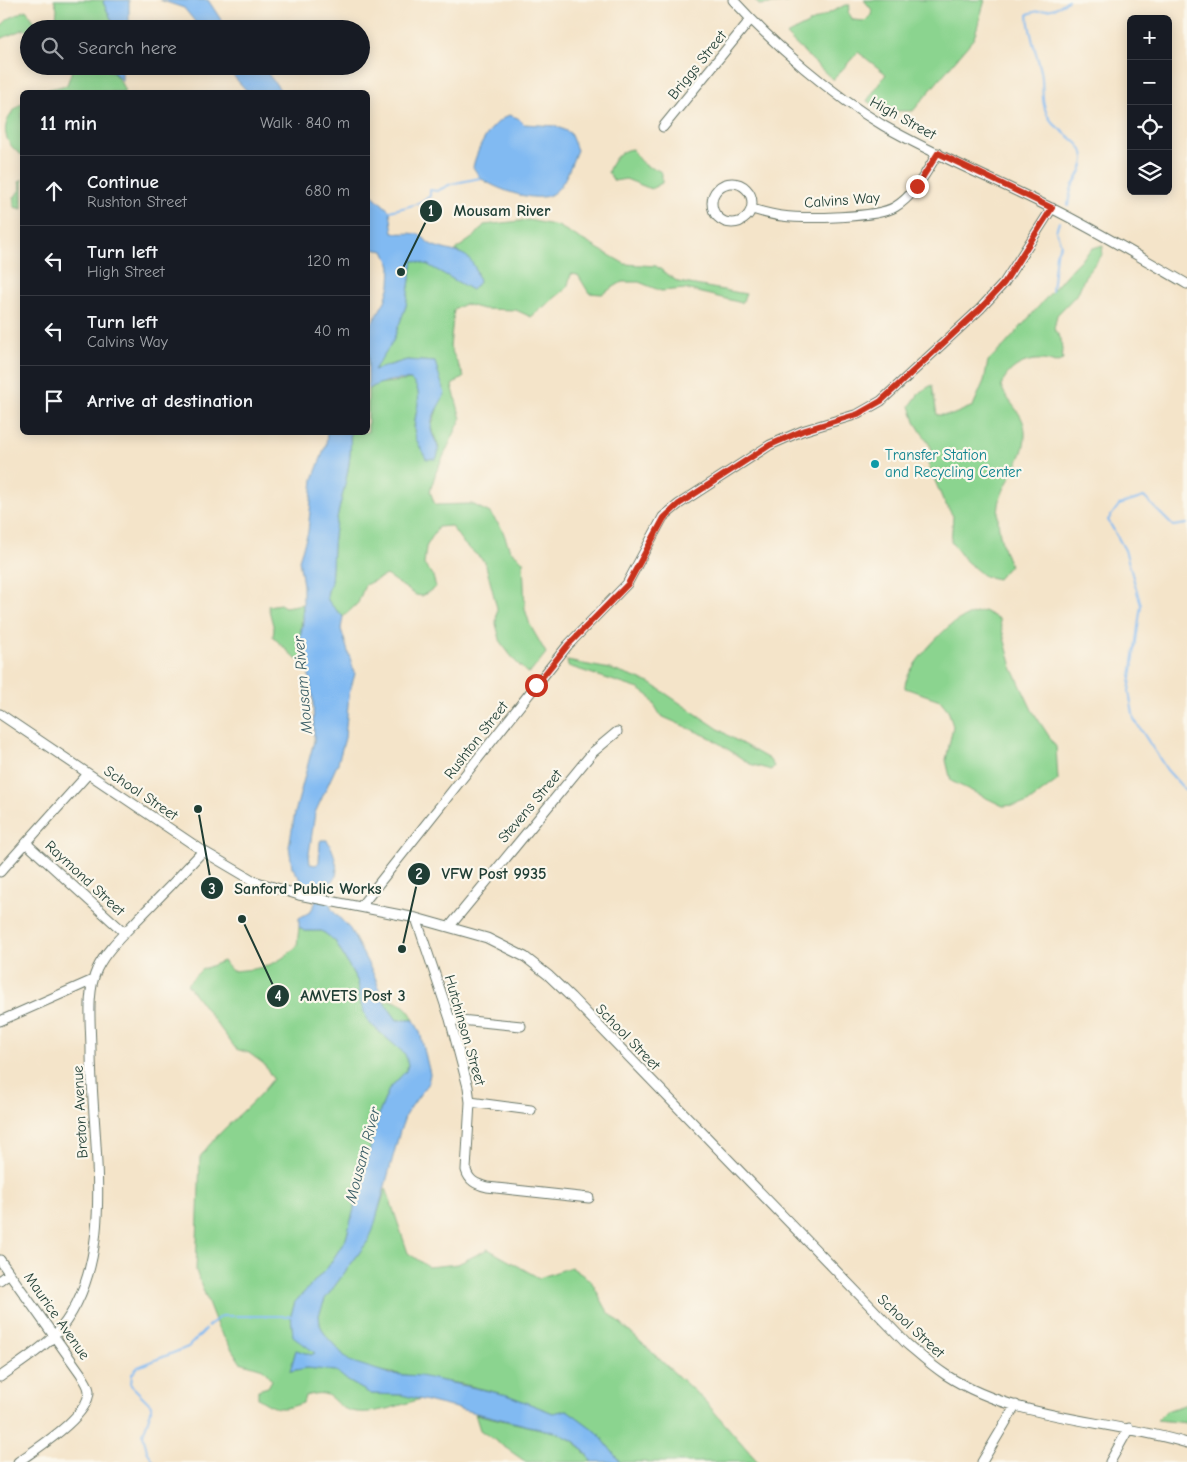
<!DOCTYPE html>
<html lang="en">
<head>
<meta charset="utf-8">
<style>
	:root { --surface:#171b24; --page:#242831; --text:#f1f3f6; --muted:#9ea1a6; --line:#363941 }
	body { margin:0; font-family:"Comic Neue",sans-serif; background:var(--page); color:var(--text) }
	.controls { position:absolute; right:15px; top:15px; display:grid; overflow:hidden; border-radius:8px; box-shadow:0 2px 12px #0003 }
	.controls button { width:45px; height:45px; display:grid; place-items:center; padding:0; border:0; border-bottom:1px solid var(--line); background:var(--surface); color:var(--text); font:25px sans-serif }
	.stop { position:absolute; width:15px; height:15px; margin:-11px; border:4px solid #c8321e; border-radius:50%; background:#fff }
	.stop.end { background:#c8321e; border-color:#fff; box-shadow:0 1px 5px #0008 }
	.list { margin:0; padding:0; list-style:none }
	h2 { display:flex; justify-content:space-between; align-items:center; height:65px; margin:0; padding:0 20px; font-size:21px }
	h2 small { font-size:16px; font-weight:400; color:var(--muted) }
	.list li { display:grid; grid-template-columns:32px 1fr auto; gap:15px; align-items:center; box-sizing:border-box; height:70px; padding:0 20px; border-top:1px solid var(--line) }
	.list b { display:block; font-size:19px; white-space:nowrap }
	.list p { margin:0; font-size:16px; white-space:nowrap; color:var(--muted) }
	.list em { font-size:16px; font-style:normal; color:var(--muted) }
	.icon { flex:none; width:28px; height:28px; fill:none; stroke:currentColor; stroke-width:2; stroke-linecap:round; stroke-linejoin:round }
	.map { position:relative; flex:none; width:1187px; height:1462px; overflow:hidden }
	.search { position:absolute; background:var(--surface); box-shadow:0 2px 12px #0003; left:20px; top:20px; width:350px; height:55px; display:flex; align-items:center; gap:12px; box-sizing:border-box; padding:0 18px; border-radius:28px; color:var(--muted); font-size:19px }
	.panel { position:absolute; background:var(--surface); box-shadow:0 2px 12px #0003; left:20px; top:90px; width:350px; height:345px; border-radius:8px }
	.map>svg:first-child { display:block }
	.green { fill:#8bd48f; stroke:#558862 }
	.water { fill:#81baf2; stroke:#507c93 }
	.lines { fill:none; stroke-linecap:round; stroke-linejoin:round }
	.stream { stroke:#81baf2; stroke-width:2 }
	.minor-casing { stroke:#6a7768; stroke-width:11 }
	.minor { stroke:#fff; stroke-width:9 }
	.route { stroke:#c8321e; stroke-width:6 }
	.culture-dot { fill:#0f9aa8; stroke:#fbf7ec; stroke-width:2 }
	.labels { text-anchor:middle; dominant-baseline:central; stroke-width:4.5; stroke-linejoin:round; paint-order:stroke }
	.street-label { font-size:15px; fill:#1f3d34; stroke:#fbf7ec }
	.culture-label { font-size:15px; fill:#0d838f; stroke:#fbf7ec; text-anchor:start }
	.water-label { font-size:16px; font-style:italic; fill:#385c64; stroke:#fbf7ec }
	.leader { fill:none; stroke:#1f3d34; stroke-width:2 }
	.callout-dot { fill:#1f3d34; stroke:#fbf7ec; stroke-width:2 }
	.mark-label { font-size:15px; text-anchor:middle; font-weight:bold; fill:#fff }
	.callout-label { font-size:16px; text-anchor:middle; font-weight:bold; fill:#1f3d34; stroke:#fbf7ec; stroke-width:4.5; stroke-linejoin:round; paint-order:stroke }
</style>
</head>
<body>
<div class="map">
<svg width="1187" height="1462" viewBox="0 0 1187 1462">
	<rect width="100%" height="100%" fill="#fbf7ec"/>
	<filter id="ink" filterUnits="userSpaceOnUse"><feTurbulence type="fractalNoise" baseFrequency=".02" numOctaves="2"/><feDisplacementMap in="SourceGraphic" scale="10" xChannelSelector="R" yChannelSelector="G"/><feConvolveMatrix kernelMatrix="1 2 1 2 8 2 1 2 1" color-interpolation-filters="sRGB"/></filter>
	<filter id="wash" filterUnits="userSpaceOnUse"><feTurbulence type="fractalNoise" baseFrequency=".0096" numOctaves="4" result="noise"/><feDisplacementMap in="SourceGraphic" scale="20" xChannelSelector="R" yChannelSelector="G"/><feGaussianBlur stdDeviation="1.12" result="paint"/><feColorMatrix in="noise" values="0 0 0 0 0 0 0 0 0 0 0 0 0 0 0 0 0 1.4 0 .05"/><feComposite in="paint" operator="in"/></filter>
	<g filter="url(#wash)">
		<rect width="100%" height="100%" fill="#f4e4c9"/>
		<path class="green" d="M54,0H105L103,2L116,29H55L57,9Z
			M755,0H788V2L759,5Z
			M864,0H985L974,38L913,111H884L867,101L886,74L858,52L833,80L786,35L845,5H850L848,12L853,20L865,21L871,15L872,10Z
			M26,10L40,29H29V34L24,29L0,39V27L8,19Z
			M69,66C96,66 115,63 125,92H37L67,85L72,70Z
			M22,103V155C0,141 0,120 22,103Z
			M632,149C637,156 639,162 647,166C653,169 656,168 662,173V183L651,189L626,179L614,181L608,172C612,161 619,150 632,149Z
			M22,179V209L14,207V198L21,188L19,182Z
			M529,220L558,226L625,264L656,266L678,282L746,294L742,303L686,289L661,291L639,282H622L602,294L589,293L578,275L571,274L567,288L531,317L516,310L483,309L465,304L454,309L450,347L464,377L452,385L461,419L436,472L430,491L435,505L472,504L490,513L502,529L510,550L523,561L525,609L530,625L546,653L531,672L527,673L515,661L501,643L496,624L497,608L485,562L464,544L451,526L438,527L426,547L424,565L432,573L436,587L422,596L416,595L386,575L365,585L358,603L343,617C340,613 330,605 328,600C325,595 330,587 331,582C333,564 332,546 335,528C341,495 353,466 350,433L368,432V390L377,384L411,380C428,396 410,416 415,436C416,439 419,443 421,446L439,448L431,428L444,387L439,379L435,362L407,360L373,370L393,341L406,306L413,260L427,264L472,290L479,282C476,264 470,259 455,250L475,236L484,225Z
			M1103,245L1102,255L1085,276L1078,293L1057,315L1054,329L1061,339L1063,360L1055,363C1033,354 1008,365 1001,386C1008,404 1025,413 1025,433C1026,455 1010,474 1002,494C993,516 1001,545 1010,565L998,579L984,576L966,561L951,542L953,516L943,500L926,459L932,449L915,422L910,406L920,392L932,385L937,415H952L973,406L984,381L988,361L1005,345L1074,266L1093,248Z
			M280,604L285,607L303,604L300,639L307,663L296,659L273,637L274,629L268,606Z
			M984,611L999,619L1012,667L1032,710L1056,747L1058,780L1026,804L1003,806L951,781L946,760L953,726L948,710L940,700L905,688C903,672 938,635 951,625C961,617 972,614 984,611Z
			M567,661L610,669L650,683L732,738L769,759L774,766L771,770L750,764L711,738L661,716L649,696L639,689L568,666Z
			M299,927L304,931H322L335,941L358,982L361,1004L378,1031L406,1054L408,1065L406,1071L389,1089L380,1111L346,1239L328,1267L295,1302L291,1315L293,1335L316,1353L311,1355L296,1350L290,1371L307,1368L337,1371L348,1381L371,1394L402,1395L421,1399C399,1405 373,1416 351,1411C329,1405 336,1387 305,1396L303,1403C282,1410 277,1411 258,1398V1390L268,1387L272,1380L263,1369L240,1362L218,1328L196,1271L200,1157C221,1127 251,1108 273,1079L264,1064L249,1053L236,1049L187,984L201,970L223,961L232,971C261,969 275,967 297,946Z
			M389,1000C402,1003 408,1007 414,1020H397L384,1002Z
			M386,1188L408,1253L428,1267L458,1264L488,1249L539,1278L571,1267L591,1281L608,1312L704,1400L758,1462H620L597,1432L567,1410L553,1413L507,1395L462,1384L373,1370L349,1361L326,1336L320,1325L319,1315L325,1299L368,1241Z
			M1187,1404V1423L1157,1420L1166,1411Z
			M475,1414L558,1433L575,1442L593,1462H526L480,1430Z"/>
		<path class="water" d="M105,0H129V20L131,29H116L103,2Z
			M160,0H208L227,29H201L184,8Z
			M102,66H122V81L111,70Z
			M224,66H262L282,92H248Z
			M509,115L518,118L524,124L556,126L570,133L577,150C571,164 565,186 552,194C536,204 496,189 482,179C478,176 476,171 473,167C478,146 490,124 509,115Z
			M368,191L390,211L393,233C401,234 414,232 420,235C424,237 427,243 432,245C457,256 472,246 479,282L472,290L428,265L413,260L406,306L393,341L374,370L407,360L435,362L445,394C440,404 431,416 431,428C432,440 443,446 436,459H426C423,451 415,441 415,433C412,414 427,394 411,380C395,379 380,381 368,390V330L385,301L390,285L391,266L384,251L372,249L368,244Z
			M327,433H350C353,466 341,495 335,528C332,546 333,564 331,582C330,587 325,595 328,600C330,605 340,613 343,617L341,629L355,674L349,694L345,738L338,763L315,813L309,854L310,864L316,865L319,862L320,842L321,840H327C333,848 339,867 336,876C334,881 328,885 324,888L332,910L350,929L375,977L384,1002L397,1020H414L420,1032L430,1074L428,1083L406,1114L400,1131L373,1230L368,1241L325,1299L319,1315L320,1325L326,1336L349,1361L390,1374L420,1376L507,1395L553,1413L567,1410L597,1432L620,1462H593L576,1442L558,1433L402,1395L371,1394L348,1381L336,1371L307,1368L290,1371L296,1350L311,1355L315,1353L293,1336L291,1315L295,1302L328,1267L346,1239L380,1111L389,1089L406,1071L408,1065L405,1054L368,1022L361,1004L358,982L335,941L322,931H304L299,927V918L310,912L316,902L292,867L289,846L295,813L314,741L313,699L307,663L300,639L303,621V585L299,560L308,532L313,479L326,445Z"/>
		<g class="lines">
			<path class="stream" d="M1068,206C1069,200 1070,193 1072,187C1077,178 1084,169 1084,159C1084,139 1056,133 1048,116C1040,102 1044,86 1041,71C1036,51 1029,35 1028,14C1046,7 1051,14 1068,0
				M390,211C405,207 417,206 430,196V190L437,191L451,184L480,178
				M1052,291L1056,254L1061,244L1056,231L1059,222
				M1187,524L1173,526L1144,497L1119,505L1108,520L1125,550L1141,605L1129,692L1134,719L1167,770L1187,792
				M208,1326L221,1316H293
				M154,1462L147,1451L143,1434L151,1411V1405L131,1385L132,1374L138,1367L188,1347L206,1329"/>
		</g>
	</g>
	<g filter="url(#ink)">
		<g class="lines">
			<defs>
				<path id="minor" d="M733,0C774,45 832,95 884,126C938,157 996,180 1051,208C1097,231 1142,258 1187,284
					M663,127L751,19
					M712 203a20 20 0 1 1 40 0a20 20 0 1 1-40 0Z
					M752,209C762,212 772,215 782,216C805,219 877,218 895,207C915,195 926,172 938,153
					M0,714L203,851L254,881L299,895L416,918L487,938L525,957L548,975L571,997L907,1344C920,1355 932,1366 946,1375C1017,1421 1108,1419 1187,1443
					M26,843L125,933
					M0,872L88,774
					M361,906L568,645L627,584L663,517L679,504L770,445L802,431L858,414L881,401L980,309L1004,283L1052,208
					M416,918L450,1019L468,1087L470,1102L466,1170C469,1181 476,1184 487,1187L589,1198
					M450,926L593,752L617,732
					M450,1019L521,1026
					M0,1021L93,980
					M470,1102L531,1110
					M0,1260L81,1374C84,1380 89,1385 89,1392C88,1417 37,1448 18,1462
					M0,1280L9,1273
					M0,1377C18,1364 38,1352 54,1336C121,1265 91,1141 91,1051C91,1025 86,993 97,969C106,950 124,934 138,919C160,897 182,874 203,851
					M982,1462L1016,1405
					M1110,1462L1129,1428"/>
			</defs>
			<use href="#minor" class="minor-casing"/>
			<use href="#minor" class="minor"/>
		</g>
	</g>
	<g class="lines" filter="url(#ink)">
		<path class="route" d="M536,685L568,645L628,584L664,518L679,504L770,445L802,431L858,414L881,401L980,309L1004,283L1052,208L938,153L917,186"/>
	</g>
	<circle class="culture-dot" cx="875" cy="464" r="5"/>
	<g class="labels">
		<g class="street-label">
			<text transform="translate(697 65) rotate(-51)">Briggs Street</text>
			<text transform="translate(903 118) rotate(29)">High Street</text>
			<text transform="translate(842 200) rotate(-4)">Calvins Way</text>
			<text transform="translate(476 740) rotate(-52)">Rushton Street</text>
			<text transform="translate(141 793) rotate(34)">School Street</text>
			<text transform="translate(530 806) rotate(-50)">Stevens Street</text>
			<text transform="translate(85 878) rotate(43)">Raymond Street</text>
			<text transform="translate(465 1030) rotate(74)">Hutchinson Street</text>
			<text transform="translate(628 1037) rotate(46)">School Street</text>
			<text transform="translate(80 1112) rotate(-93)">Breton Avenue</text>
			<text transform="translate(57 1316) rotate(55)">Maurice Avenue</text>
			<text transform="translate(911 1326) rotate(43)">School Street</text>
		</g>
		<g class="culture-label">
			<text x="885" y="455">Transfer Station<tspan x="885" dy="17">and Recycling Center</tspan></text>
		</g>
		<g class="water-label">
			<text transform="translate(303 685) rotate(-95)">Mousam River</text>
			<text transform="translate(363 1155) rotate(-75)">Mousam River</text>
		</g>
	</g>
	<path class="leader" d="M401 272L431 211M402 949L419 874M198 809L212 888M242 919L278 996"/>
	<g class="callout-dot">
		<circle cx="401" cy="272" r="5"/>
		<circle cx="402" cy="949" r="5"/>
		<circle cx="198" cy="809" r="5"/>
		<circle cx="242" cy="919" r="5"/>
		<circle cx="431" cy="211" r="12"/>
		<circle cx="419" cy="874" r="12"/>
		<circle cx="212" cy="888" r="12"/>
		<circle cx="278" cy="996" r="12"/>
	</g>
	<g class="mark-label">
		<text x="431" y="216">1</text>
		<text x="419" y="879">2</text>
		<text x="212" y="894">3</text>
		<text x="278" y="1001">4</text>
	</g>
	<g class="callout-label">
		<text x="502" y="216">Mousam River</text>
		<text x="494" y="879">VFW Post 9935</text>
		<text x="308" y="894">Sanford Public Works</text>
		<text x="353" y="1001">AMVETS Post 3</text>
	</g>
</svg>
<div class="controls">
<button>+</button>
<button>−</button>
<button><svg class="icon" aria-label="locate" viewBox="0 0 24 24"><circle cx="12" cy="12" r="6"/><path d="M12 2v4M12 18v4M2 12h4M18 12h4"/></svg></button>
<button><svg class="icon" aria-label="layers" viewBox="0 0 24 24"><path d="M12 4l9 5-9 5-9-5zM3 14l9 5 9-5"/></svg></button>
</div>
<div class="stop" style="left:536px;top:685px"></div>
<div class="stop end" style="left:917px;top:186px"></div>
<div class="search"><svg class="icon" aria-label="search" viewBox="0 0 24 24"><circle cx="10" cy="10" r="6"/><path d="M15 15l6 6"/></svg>Search here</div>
<section class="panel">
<h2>11 min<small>Walk · 840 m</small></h2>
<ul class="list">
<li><svg class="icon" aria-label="ahead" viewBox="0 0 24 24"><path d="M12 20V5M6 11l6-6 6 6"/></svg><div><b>Continue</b><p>Rushton Street</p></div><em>680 m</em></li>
<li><svg class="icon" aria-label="left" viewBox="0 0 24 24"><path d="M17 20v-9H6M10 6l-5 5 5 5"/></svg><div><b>Turn left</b><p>High Street</p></div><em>120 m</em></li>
<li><svg class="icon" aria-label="left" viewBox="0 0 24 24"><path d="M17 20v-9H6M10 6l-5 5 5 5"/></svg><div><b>Turn left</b><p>Calvins Way</p></div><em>40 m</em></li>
<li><svg class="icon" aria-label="arrive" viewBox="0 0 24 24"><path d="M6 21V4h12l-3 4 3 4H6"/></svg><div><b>Arrive at destination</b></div></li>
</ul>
</section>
</div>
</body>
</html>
